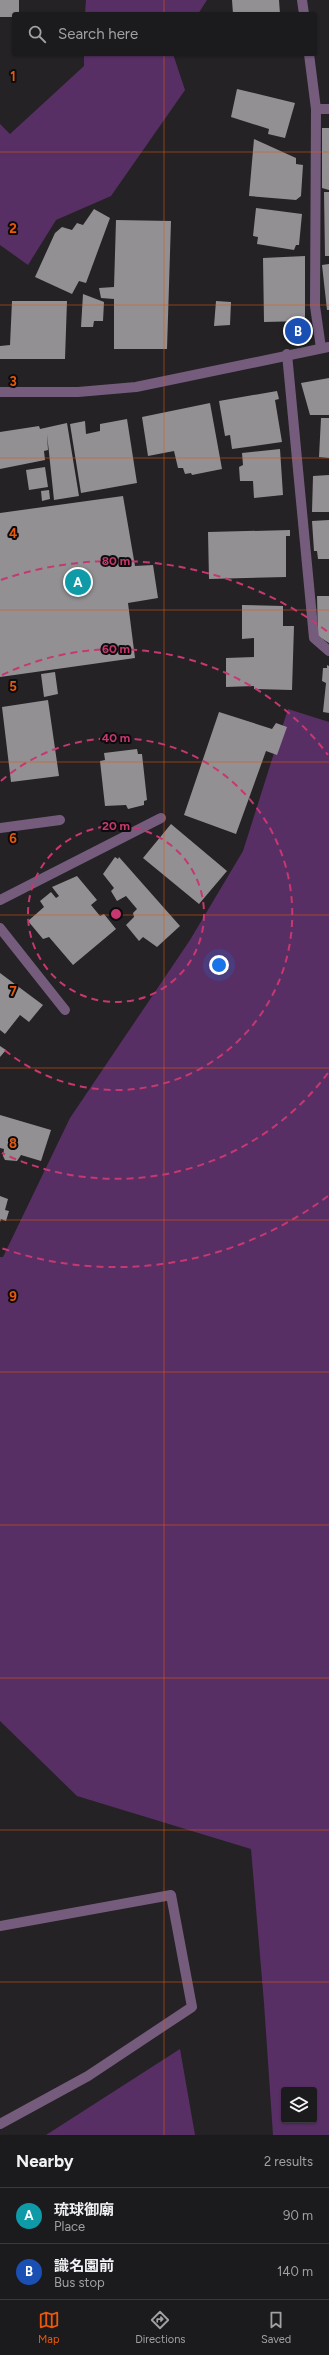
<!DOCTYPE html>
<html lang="en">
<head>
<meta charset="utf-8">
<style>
	:root { --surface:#1b1a1c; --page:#242325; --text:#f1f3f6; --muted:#a0a1a3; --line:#39383b; --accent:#ea580c }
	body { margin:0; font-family:Figtree,"Noto Sans JP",sans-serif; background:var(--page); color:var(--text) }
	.controls { position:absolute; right:12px; bottom:12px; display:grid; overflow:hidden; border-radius:4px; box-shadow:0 1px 3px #0004 }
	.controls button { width:36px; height:36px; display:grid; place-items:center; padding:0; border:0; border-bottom:1px solid var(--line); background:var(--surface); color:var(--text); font:20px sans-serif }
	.you { position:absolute; left:219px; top:965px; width:14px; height:14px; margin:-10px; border:3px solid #fff; border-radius:50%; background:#1a73e8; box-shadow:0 0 0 6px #1a73e833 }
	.badge { display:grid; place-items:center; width:26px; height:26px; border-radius:50%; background:var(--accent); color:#fff; font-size:13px; font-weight:700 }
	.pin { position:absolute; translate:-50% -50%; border:2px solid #fff; box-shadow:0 1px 4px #0006 }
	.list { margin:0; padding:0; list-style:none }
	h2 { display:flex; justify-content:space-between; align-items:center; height:52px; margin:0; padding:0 16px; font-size:17px }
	h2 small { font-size:13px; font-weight:400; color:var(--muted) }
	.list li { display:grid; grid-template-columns:26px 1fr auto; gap:12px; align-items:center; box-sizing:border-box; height:56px; padding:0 16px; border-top:1px solid var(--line) }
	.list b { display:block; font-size:15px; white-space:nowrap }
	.list p { margin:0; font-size:13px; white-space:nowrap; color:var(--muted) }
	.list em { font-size:13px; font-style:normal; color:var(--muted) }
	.icon { flex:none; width:22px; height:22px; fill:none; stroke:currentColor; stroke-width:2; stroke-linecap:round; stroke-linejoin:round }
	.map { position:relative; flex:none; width:329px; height:2135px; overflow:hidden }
	.search { position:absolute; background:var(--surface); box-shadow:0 1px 3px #0004; left:12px; right:12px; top:12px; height:44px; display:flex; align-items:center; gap:10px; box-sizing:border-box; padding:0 14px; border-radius:4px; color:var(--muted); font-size:15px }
	.sheet { height:164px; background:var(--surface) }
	nav { display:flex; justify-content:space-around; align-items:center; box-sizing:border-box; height:56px; border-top:1px solid var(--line); background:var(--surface); font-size:11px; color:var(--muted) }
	nav a { display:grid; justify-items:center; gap:2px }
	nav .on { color:var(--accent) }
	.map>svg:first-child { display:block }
	.green { fill:#582f64; fill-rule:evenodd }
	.building { fill:#939094 }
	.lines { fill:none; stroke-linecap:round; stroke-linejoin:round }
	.minor { stroke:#755c7d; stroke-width:10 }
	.tertiary { stroke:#755c7d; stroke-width:10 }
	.grid { fill:none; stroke:#e8590c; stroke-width:1; stroke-opacity:0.55 }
	.ring { fill:none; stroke:#c73770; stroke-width:2; stroke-dasharray:7 5 }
	.grid-label { font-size:13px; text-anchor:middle; font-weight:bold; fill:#e8590c; stroke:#0d0c0d; stroke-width:4; stroke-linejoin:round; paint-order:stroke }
	.centre { fill:#c73770; stroke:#0d0c0d; stroke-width:2 }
	.ring-label { font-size:12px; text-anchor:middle; font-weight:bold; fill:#c73770; stroke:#0d0c0d; stroke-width:4; stroke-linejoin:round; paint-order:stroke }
</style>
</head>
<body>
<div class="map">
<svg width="329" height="2135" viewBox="0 0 329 2135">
	<rect width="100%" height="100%" fill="#242225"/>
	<path class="green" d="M86,0H207L198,14H85Z
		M84,54H173L185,90L111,196L56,220L28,265L0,245V124L10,134L84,66Z
		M288,709L329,722V2135H273L264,2003L251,1849L77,1796L0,1721V1257H3L70,1118L190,940L243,851ZM284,2090H314V2120H284Z
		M180,2049L195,2135H46Z"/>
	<path class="building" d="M0,0H19V14H14V17H0Z
		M232,0H279L280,14H233Z
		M237,89L295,103L285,138L268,134L269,129L231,117Z
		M322,128H329V190L322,188Z
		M254,139L296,158V164L303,165L301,196L296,200L249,196Z
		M324,192H329V256H325Z
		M256,208L302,214L299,245H296L294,250L257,244L258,237L253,236Z
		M94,209L110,218L86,283L79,281L72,294L35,277L55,233L62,227L72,230L77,223L83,225Z
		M116,220L171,221L167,349H114V299L101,298L99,288L114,287Z
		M305,256V321L264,322L263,258Z
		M329,264V310H327L322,265Z
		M83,294L104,302L103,321H94L93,327H81Z
		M12,301H67L65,359H0V346L10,345Z
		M216,301L231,302L230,325L214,326Z
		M329,378V415H310L301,383Z
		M277,391L279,399L275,400L282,442L232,449L230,435L225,436L219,401Z
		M210,403L222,469L192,475L191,473L185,474L183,468H178L174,451L148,456L142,417Z
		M321,418H329V458L319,457Z
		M127,419L137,483L81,493L70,424L85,421L86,434L100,431V424Z
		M67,423L79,496L54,500L47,434L48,450L44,451L45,460L0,469V432L39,426L40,429Z
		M280,449L283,495L254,498L253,481H240L239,467L243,465L242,453Z
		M45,467L48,487L29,490L26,470Z
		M329,475V512H312L313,476Z
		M49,490L50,499L42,501L41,491Z
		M123,496L135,566L153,565L158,598L128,603L135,658L0,677V513Z
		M329,520V559H318L317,551H314L312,521Z
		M290,530V536H286V577L209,579L208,532Z
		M317,596H329V643L318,636Z
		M242,605L283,606V626H294L292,690L254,689V686L226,687V658L254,657V638L242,639Z
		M327,665L329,666V713L323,712L326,683L322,681L323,668H327Z
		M55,672L58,694L44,697L41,674Z
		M48,700L59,776L11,782L2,707Z
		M219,712L272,729L276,723L287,727L277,755L266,751L236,834L184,815Z
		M137,749L138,754H142L147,800L144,801V805L128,809L126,805L105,806L100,761L105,760L104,753Z
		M171,824L227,871L199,904L143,858Z
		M115,857L118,859L119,857L180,926L157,947L143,937L139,941L126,925L134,917L133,913L137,909L126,896L117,901L111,891L114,888L103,874Z
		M77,876L97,900L91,905L100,916L104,914L116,929L73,965L49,937L43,939L28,921L44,907L40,901L51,892L56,898L59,896L52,887Z
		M0,973L43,1005L29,1022L20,1015L5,1034L0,1030Z
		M0,1046L6,1050L0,1057Z
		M0,1115L51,1130L41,1161L21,1155L17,1161L5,1160L3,1156L4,1149L0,1148Z
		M0,1196L8,1199L5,1210L9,1211L6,1221L1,1219L0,1222Z"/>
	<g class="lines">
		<path class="minor" d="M302,0L304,14
			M309,54L316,109L315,306L321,348
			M316,109H329
			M287,354L314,638L329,651
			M0,828L60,820
			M0,900L161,818
			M0,928L65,1010
			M0,1926L171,1895L192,2007L88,2076L0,2124"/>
		<path class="tertiary" d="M0,392H78L136,387L329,347"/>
	</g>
	<path class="grid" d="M164,0V14M164,54V2135M0,152H329M0,305H329M0,458H329M0,610H329M0,762H329M0,915H329M0,1068H329M0,1220H329M0,1372H329M0,1525H329M0,1678H329M0,1830H329M0,1982H329"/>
	<g class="ring">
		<circle cx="116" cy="914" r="88"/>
		<path d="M1 781A176 176 0 1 1 1 1047"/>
		<path d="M328 1073A265 265 0 0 1 2 1153M2 675A265 265 0 0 1 328 755"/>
		<path d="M328 1196A353 353 0 0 1 1 1248M1 580A353 353 0 0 1 328 632"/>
	</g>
	<g class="grid-label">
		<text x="13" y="81">1</text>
		<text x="13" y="233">2</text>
		<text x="13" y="386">3</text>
		<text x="13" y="538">4</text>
		<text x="13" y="691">5</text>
		<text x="13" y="843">6</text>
		<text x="13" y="996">7</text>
		<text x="13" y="1148">8</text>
		<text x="13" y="1301">9</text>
	</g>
	<circle cx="116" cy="914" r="6" class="centre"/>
	<g class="ring-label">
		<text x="116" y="565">80 m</text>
		<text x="116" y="653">60 m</text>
		<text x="116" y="742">40 m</text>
		<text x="116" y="830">20 m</text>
	</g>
</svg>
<div class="controls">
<button><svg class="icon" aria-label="layers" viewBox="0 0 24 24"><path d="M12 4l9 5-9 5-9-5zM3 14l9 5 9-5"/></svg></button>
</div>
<div class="you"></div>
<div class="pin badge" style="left:78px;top:582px;background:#0f9aa8">A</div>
<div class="pin badge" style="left:298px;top:331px;background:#1a4fb4">B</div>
<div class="search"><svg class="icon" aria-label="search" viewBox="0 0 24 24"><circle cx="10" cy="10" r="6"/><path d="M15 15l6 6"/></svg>Search here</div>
</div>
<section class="sheet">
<h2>Nearby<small>2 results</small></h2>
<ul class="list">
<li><span class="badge" style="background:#0f9aa8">A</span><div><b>琉球御廟</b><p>Place</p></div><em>90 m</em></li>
<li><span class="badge" style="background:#1a4fb4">B</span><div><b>識名園前</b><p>Bus stop</p></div><em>140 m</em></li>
</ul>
</section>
<nav>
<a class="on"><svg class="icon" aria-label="map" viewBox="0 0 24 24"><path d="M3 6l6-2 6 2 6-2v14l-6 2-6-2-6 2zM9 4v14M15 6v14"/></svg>Map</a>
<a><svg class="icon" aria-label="directions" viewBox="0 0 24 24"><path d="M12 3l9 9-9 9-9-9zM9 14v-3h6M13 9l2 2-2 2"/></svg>Directions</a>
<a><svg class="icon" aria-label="saved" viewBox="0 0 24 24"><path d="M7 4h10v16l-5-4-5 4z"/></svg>Saved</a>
</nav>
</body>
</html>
